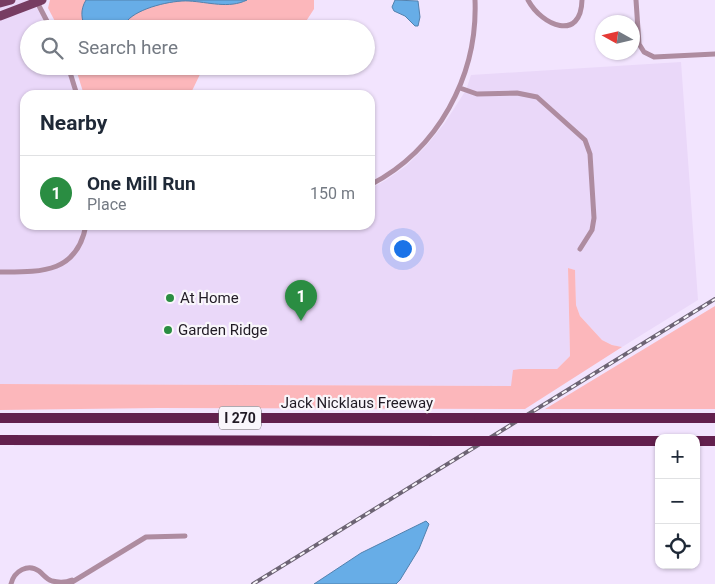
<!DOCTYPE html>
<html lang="en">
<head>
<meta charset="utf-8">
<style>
	:root { --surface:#fff; --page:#f2f2f3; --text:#1f2937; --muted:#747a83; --line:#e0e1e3; --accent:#2a8d42 }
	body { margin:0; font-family:Roboto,sans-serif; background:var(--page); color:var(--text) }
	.controls { position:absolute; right:15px; bottom:15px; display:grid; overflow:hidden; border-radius:10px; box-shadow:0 1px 4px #0004 }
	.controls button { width:45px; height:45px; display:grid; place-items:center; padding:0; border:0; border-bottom:1px solid var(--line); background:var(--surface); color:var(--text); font:25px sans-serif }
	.compass { position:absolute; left:595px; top:15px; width:45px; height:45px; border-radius:50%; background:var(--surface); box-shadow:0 1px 4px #0004; rotate:278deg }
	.you { position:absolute; left:402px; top:248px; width:18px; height:18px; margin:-12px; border:4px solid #fff; border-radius:50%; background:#1a73e8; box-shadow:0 0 0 8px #1a73e833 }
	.badge { display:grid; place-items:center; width:32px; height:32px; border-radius:50%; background:var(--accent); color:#fff; font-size:16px; font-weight:700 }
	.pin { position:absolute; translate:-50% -41px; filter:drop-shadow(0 1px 2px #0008) }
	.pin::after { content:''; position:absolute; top:26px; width:18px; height:15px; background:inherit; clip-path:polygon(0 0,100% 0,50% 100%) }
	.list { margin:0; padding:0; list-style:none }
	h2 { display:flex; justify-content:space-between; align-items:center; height:65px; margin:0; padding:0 20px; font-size:21px }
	h2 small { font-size:16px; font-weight:400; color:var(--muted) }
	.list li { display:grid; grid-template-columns:32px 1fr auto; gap:15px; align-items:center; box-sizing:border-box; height:75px; padding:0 20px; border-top:1px solid var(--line) }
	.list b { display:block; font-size:19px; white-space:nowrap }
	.list p { margin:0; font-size:16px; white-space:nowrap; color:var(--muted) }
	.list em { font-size:16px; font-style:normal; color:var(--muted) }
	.icon { flex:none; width:28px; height:28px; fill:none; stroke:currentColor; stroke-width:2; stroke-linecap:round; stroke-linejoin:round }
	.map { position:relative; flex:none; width:715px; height:584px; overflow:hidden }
	.search { position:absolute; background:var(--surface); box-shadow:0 1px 4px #0004; left:20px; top:20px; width:355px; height:55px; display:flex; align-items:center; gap:12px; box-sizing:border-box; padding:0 18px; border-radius:28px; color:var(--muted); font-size:19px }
	.panel { position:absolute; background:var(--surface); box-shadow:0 1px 4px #0004; left:20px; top:90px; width:355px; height:140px; border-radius:15px }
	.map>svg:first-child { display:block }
	.built { fill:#ead8f9 }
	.green { fill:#fcb7bb }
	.water { fill:#67ade7; stroke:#5281ad }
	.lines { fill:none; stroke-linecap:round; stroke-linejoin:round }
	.street { stroke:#ae8ca0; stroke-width:5 }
	.primary { stroke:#773d62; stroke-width:9 }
	.highway { stroke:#621f4d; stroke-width:10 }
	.rail-casing { stroke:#6d6474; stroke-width:4 }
	.rail { stroke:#f9f6fb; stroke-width:2; stroke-dasharray:5.5; stroke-linecap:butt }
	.highway-bridge { stroke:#621f4d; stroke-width:10 }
	.poi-dot { fill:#2a8d42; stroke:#f9f6fb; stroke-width:2 }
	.labels { text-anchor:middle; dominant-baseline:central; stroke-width:4.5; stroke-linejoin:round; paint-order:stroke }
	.shield { fill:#f9f6fb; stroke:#625d65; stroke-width:1 }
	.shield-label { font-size:14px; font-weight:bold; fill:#211b25 }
	.poi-label { font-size:15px; fill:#211b25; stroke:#f9f6fb; text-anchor:start }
	.street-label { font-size:15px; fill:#211b25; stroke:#f9f6fb }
</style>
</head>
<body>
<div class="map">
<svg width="715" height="584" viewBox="0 0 715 584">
	<rect width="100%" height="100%" fill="#f2e4fe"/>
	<path class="built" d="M0,0H36L51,29H29V66H68L77,95H25V225H370V189L386,180L406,166L426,146L444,124L459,101L466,90L471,75L681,62L698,300L622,347L612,345L602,340L580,316L576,305L575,270L568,268L570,356L557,369H520L512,386L0,384Z"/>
	<path class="green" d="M50,0H314V9L301,29H59L48,8Z
		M75,66H204L190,95H152L149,93L147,95H84Z
		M568,268L575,270L576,305L580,316L602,340L612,345L622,347L525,409L158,408L0,410V384L511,386L513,370L520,369H557L570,356Z
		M715,306V409H545Z"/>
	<path class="water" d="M86,0H247C229,9 208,2 189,1C172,0 138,8 127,21C126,22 124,28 124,29H86C81,19 80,10 86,0Z
		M395,0L418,1L420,17L418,26H415L405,16L394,11L392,7Z
		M426,521L429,524L419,549L400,580L396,584H314L361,553Z"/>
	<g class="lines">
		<path class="street" d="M36,0L51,29
			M528,0C542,26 581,42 582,0
			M636,0L639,44L644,52L654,57L715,54
			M68,66L77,95
			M460,88L477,94L517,93L537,97L585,140L590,154L594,218L592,230L580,249
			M370,185C438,150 478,76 475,0
			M0,272C40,272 77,274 86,225
			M11,584C14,571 28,563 39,571C44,575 46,579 52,581C60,583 65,583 72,580
			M69,584L146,537L185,536"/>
		<path class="primary" d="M0,3L11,0
			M0,16L42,0"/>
		<path class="highway" d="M0,418H479
			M556,418H715
			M0,440L442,441
			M519,441H659
			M696,441H715"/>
		<defs>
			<path id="rail" d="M253,584L715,299"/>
		</defs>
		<use href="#rail" class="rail-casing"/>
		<use href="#rail" class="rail"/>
		<path class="highway-bridge" d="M479,418H556
			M442,441H519"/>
	</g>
	<g class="poi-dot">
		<circle cx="170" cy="298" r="5"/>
		<circle cx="168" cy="330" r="5"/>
	</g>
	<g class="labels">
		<rect class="shield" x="219" y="406.5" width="42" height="23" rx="4"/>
		<g class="shield-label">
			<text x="240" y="418">I 270</text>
		</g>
		<g class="poi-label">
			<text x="180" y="298">At Home</text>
			<text x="178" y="330">Garden Ridge</text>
		</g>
		<g class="street-label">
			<text x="357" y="403">Jack Nicklaus Freeway</text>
		</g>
	</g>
</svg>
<div class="controls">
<button>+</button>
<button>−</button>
<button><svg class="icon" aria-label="locate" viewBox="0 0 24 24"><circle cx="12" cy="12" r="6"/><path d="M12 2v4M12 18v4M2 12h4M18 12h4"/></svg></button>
</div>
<svg class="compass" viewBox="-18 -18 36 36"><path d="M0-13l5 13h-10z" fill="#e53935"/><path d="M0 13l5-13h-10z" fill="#747a83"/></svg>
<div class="you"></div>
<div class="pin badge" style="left:301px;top:321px">1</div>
<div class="search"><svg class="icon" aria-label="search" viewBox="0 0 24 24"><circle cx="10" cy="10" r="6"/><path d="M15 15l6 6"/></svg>Search here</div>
<section class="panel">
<h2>Nearby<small></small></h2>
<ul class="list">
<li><span class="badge">1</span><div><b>One Mill Run</b><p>Place</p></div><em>150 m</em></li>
</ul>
</section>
</div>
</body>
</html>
